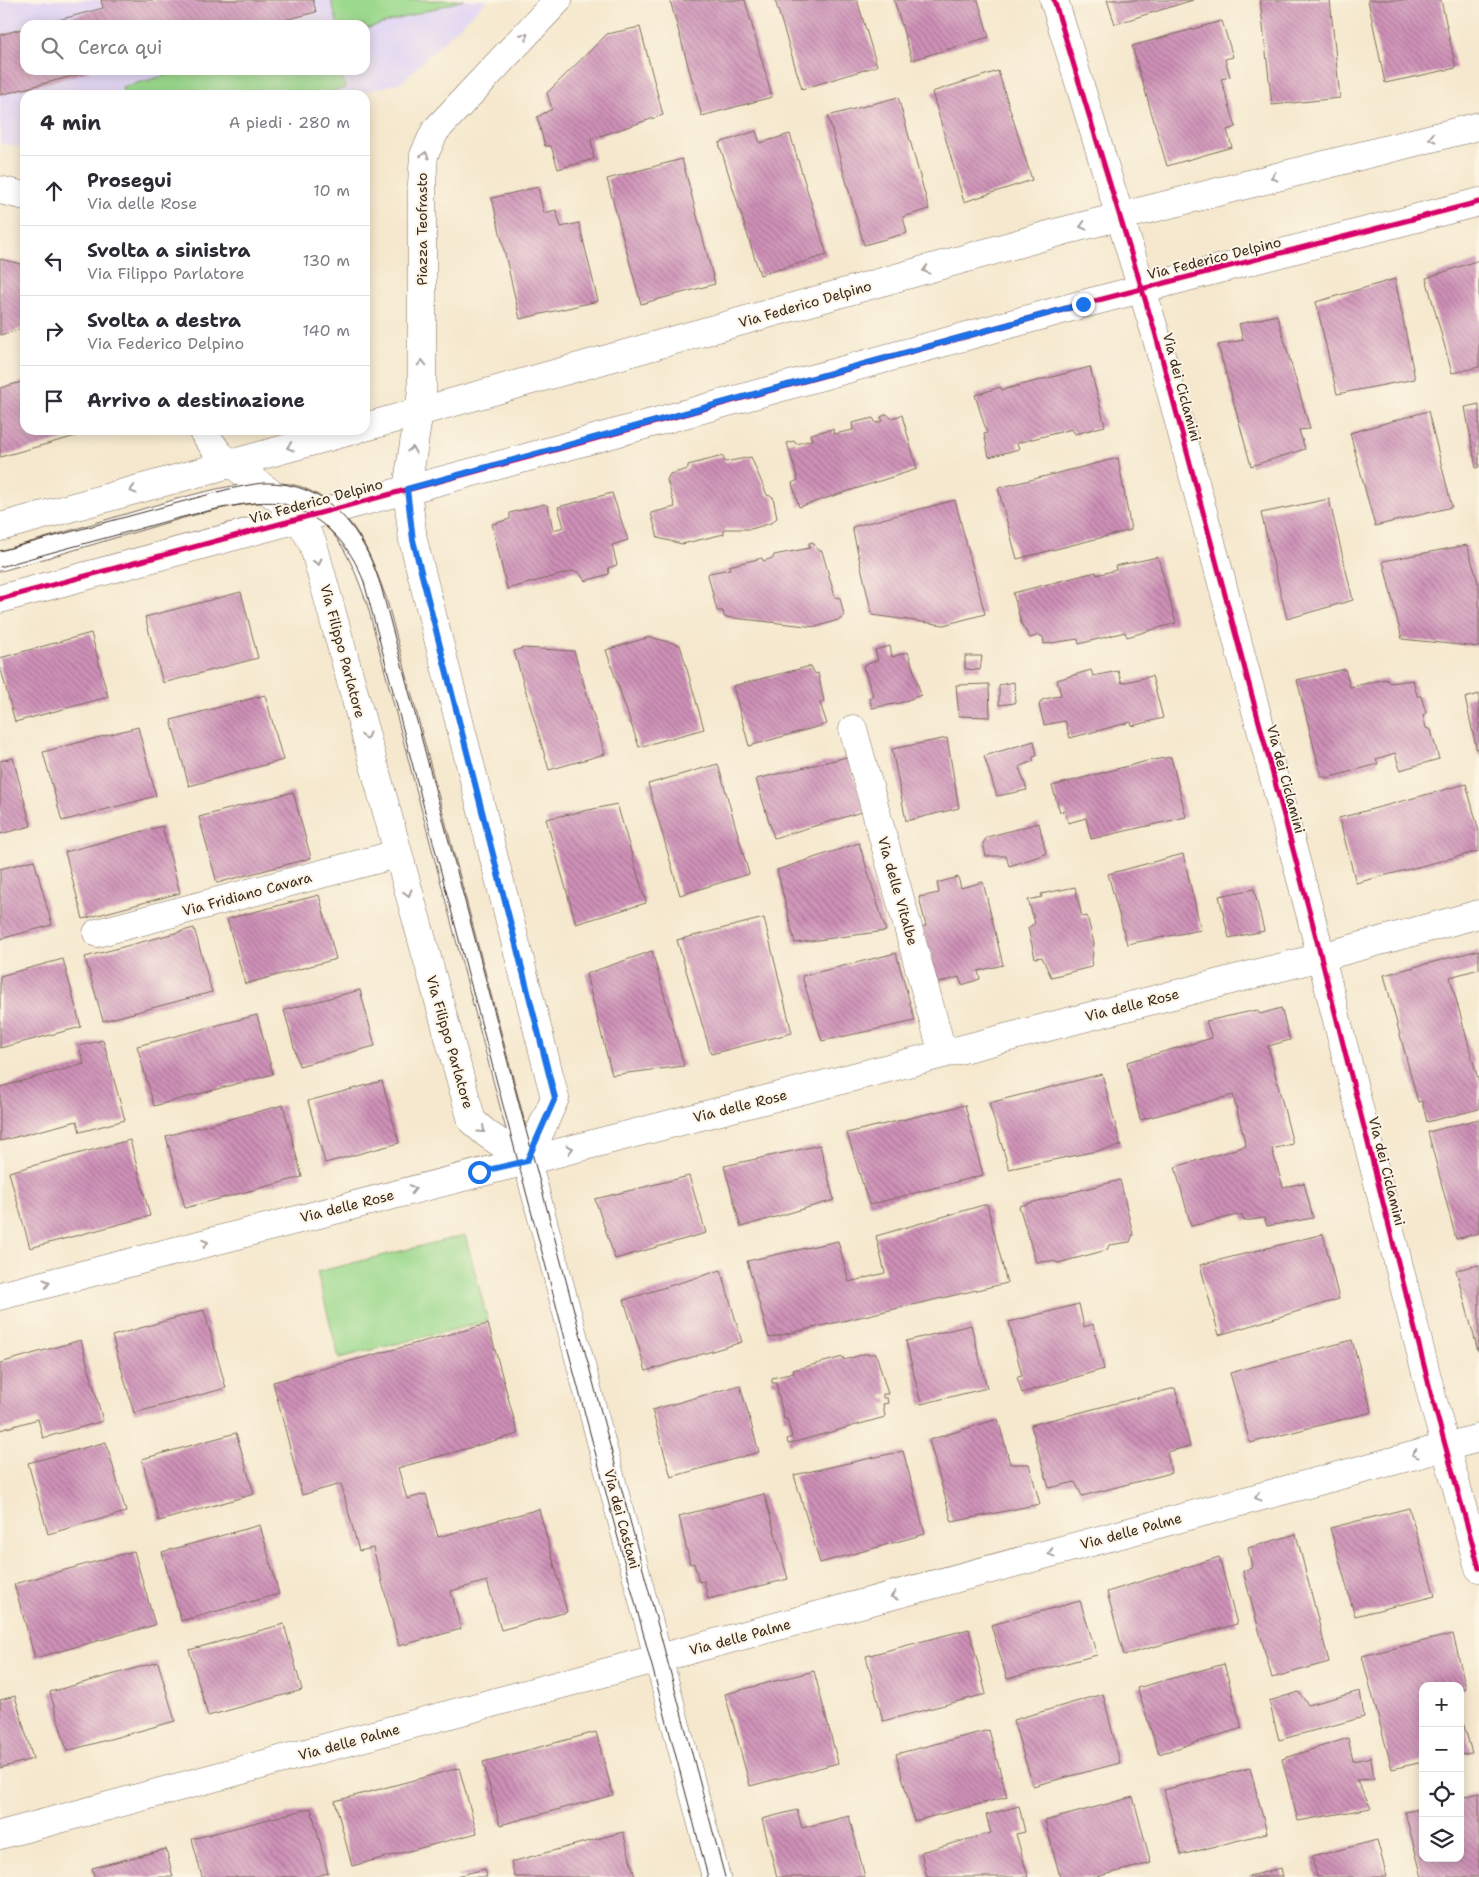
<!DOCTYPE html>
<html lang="it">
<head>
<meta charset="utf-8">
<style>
	:root { --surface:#fff; --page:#f2f2f3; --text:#2b2b33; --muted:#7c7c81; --line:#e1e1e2 }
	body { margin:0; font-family:"Shantell Sans",sans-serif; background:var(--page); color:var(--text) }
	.controls { position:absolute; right:15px; bottom:15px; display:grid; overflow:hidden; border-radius:10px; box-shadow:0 2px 12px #0003 }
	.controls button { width:45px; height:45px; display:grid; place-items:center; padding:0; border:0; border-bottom:1px solid var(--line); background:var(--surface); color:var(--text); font:25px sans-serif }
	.stop { position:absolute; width:15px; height:15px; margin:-11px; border:4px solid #1a73e8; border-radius:50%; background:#fff }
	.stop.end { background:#1a73e8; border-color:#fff; box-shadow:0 1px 5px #0008 }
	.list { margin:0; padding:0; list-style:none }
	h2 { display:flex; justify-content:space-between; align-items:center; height:65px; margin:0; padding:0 20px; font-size:21px }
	h2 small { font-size:16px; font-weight:400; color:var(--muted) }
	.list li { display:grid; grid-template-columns:32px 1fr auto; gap:15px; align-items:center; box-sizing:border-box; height:70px; padding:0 20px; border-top:1px solid var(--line) }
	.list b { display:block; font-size:19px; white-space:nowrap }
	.list p { margin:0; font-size:16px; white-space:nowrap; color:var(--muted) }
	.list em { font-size:16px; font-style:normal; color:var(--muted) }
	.icon { flex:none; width:28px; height:28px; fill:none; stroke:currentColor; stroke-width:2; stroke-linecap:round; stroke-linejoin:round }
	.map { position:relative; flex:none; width:1479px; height:1877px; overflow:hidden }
	.search { position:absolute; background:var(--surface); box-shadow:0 2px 12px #0003; left:20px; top:20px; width:350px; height:55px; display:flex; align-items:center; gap:12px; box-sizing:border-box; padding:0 18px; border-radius:15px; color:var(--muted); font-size:19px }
	.panel { position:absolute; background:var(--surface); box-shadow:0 2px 12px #0003; left:20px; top:90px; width:350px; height:345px; border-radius:15px }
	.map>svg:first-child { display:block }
	.built { fill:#e0d4f4; fill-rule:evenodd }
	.pitch { fill:#9cd98e; stroke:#6c8256 }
	.building { fill:url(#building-back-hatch) }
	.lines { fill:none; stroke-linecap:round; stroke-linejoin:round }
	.lane-casing { stroke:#7c6c5c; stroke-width:21 }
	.street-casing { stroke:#7c6c5c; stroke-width:29 }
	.secondary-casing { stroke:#7c6c5c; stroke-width:29 }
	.lane { stroke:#fff; stroke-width:19 }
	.street { stroke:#fff; stroke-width:28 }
	.secondary { stroke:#fff; stroke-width:28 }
	.tram { stroke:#3b2a1e; stroke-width:1 }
	.cycleway-casing { stroke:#fcf5e5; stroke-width:8 }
	.cycleway { stroke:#d6006c; stroke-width:5 }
	.oneway { stroke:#a79f9a }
	.route { stroke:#1a73e8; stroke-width:6 }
	.labels { text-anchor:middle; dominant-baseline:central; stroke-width:4; stroke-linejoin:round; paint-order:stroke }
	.street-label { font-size:14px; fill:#3b2a1e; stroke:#fcf5e5 }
</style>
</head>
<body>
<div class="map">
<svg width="1479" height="1877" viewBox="0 0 1479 1877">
	<defs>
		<pattern id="building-back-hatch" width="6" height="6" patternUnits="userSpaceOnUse" patternTransform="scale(1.25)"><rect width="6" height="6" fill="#ce90b7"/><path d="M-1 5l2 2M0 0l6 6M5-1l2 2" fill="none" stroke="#a87694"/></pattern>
	</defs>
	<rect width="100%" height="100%" fill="#fcf5e5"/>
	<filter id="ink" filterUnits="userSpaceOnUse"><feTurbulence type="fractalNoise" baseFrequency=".02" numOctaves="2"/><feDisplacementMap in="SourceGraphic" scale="10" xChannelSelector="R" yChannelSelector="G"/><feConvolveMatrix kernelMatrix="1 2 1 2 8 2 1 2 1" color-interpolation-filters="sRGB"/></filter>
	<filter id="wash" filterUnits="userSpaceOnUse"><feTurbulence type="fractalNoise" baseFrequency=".0096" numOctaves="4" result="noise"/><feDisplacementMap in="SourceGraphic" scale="20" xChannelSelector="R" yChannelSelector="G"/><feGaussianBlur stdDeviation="1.12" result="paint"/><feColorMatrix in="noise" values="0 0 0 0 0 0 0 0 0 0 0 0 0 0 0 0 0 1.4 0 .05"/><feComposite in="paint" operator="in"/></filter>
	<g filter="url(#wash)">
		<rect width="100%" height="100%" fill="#f5e8ce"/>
		<path class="built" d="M0,0H487L402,82L351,95H25V148L0,143ZM25,25H365V70H25Z"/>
		<path class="pitch" d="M331,0H463L365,29V25H338Z
			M186,70H340L345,88L319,95H124L122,87Z
			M465,1235L488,1321L339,1358L317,1272Z"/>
		<g id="blocks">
			<path class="building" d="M101,0H313L316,12L266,25H40L103,8Z
				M670,0H745L772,97L702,116Z
				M775,0H857L877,66L802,89Z
				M894,0H978L989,37L912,60Z
				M1107,0H1193L1115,24Z
				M1260,0H1330L1340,98L1272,105Z
				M1368,0H1441L1456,68L1385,83Z
				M1222,21L1233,57L1225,59L1230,77L1221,79L1236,127L1227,130L1232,147L1167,166L1132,46Z
				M640,27L663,115L591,139L594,159L558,169L551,146H545L537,117L552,109L547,93L607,34Z
				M25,28V70L92,71L0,95V35Z
				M998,71L1032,180L964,202L932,92Z
				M898,97L929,209L903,217L907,233L864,245L828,116Z
				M756,131L760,143L790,134L827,255L760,275L719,143Z
				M682,159L715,284L641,304L607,179Z
				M538,187L544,213L556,210L561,227L579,223L598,301L520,319L492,198Z
				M0,259L25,265V328L0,335Z
				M1479,260V367L1452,373L1426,278Z
				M1395,279L1415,379L1337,394L1316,302Z
				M1277,315L1310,429L1299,430L1305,449L1251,466L1218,345L1243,340L1239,324Z
				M1090,367L1105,426L1075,434L1072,429L1017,443L1019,449L989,457L984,434L987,433L975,395L1001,387L1002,390Z
				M25,381V430L94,431L0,457V388Z
				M1479,404V467L1476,468L1465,407Z
				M1428,411L1452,507L1375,526L1350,433Z
				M887,414L891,418L902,415L917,469L799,507L792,483L798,480L787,443L794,441L796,444L812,440L810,434L833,429L834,434L853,430L852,423L873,418L876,423L883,421L881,417Z
				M723,456L725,462L751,457L767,495L773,497L777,518L771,523L751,529H724V534L682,544L658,538L651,513L675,507L667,480L670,474L688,469V465Z
				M1118,458L1131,530L1017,559L998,488Z
				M612,493L628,540L612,545L617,565L608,568L609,574L585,581L579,572L574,571L507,589L492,524L510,519V513L544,504L548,506L553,530L564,527L558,507Z
				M1329,499L1353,600L1287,619L1261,513Z
				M955,500L985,614L944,625L872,615L852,527Z
				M813,542L817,549L822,551L835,597L840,598L844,615L841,619L816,627L724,617L723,611H717L708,575L709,573L730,569L729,566L762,558L763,561L773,558L774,555L810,548L809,543Z
				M1467,545L1479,586V647L1402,639L1383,561Z
				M1158,557L1176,623L1127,637L1125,632L1079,644L1078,639L1044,644L1043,637L1039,635L1030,638L1021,623L1013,593L1096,572L1097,575L1116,570L1115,566Z
				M241,592L258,658L163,683L145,617Z
				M91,633L108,697L15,722L0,666V658Z
				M650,637L680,645L704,729L639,747L606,650Z
				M890,646L892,657L908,652L921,695L900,703L872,708L869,698L873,695L863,666L878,660L875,650Z
				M523,648L574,651L605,754L549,770L514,651Z
				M965,656H982L980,670L965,669Z
				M811,666L815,674L818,673L824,701L820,703L827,724L749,746L733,686Z
				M1345,669L1350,687L1386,679L1390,683L1413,680L1417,696H1421L1426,713L1423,715L1426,728L1431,730L1439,759L1400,770L1395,753L1376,759L1378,764L1327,778L1321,775L1297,680Z
				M1091,670L1093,676L1118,671L1122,683L1152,676L1163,718L1132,726L1131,722L1070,738L1065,721L1044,725L1039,705L1042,700L1061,695L1057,680Z
				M1014,682L1015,703L999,705V685Z
				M989,684L990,717L959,716L956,685Z
				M1479,694V754L1478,755L1465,698Z
				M265,695L283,760L189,786L171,720Z
				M138,727L156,796L62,821L43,752Z
				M947,738L959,808L906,821L892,749Z
				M1034,741L1037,756L1033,757V761L1019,767L1027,790L997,796L984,756Z
				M847,757L865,811L774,838L756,779Z
				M1171,757L1186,817L1091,839L1086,818L1068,823L1065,811L1060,812L1052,786L1147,761Z
				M13,758L31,826L0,834V761Z
				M718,764L749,874L680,895L648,784Z
				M1466,784L1479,831V851L1356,883L1339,818Z
				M293,792L311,858L217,883L199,817Z
				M617,804L646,903L576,924L546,819Z
				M1039,823L1046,854L1009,866L1006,856H986L983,843L987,837Z
				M162,826L180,893L83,919L65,852Z
				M859,843L886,931L795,943L777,870Z
				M1183,854L1201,930L1127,944L1108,874Z
				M34,860L52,925L0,939V869Z
				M958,877L961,888L983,882L1003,965L978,971L980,979L962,985L959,977L935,984L922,927L926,926L919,897L939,893L937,883Z
				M1075,887L1082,917L1087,916L1094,943L1091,967L1051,977L1042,957L1035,958L1028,928L1035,923L1028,900L1042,897L1041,894Z
				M1254,889L1264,931L1229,938L1219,896Z
				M319,895L336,959L245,984L227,919Z
				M764,918L792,1033L711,1054L677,940Z
				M194,928L212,992L103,1021L85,957Z
				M1479,950V969L1450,977L1479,1083V1109L1427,1122L1422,1101L1418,1102L1384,975Z
				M652,951L684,1066L612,1075L586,974Z
				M896,953L915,1021L822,1041L802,976Z
				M63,959L81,1027L0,1048V976Z
				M360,990L375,1046L299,1066L284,1010Z
				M1281,1008L1290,1040L1268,1046L1293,1144L1272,1149L1283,1187L1304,1183L1313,1218L1267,1226L1264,1218L1244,1221L1242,1214L1191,1226L1175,1167L1246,1146L1233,1095L1140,1120L1127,1062L1212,1038L1206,1021L1257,1010L1260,1014Z
				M257,1015L273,1074L154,1106L137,1046Z
				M103,1040L125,1120L80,1132L77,1121L0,1141V1087L84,1064L79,1046Z
				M1102,1074L1121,1146L1009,1169L989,1103Z
				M382,1081L399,1143L325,1163L308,1101Z
				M283,1105L302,1177L185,1208L166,1136Z
				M965,1105L983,1175L869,1205L847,1133Z
				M1479,1119V1233L1456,1239L1428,1132Z
				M130,1140L150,1216L30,1248L9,1172Z
				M820,1145L834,1200L741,1227L724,1166Z
				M689,1176L706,1233L615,1259L595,1199Z
				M1120,1180L1133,1234L1130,1242L1109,1245L1107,1250L1058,1263L1053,1261L1036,1262L1019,1206Z
				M987,1204L1007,1283L769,1338L747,1261L838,1241L849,1282L885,1273L876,1236Z
				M1323,1234L1339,1299L1219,1335L1200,1265Z
				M1479,1265V1351H1478L1456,1270Z
				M721,1270L742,1342L646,1371L624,1300Z
				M1079,1304L1084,1327L1093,1324L1104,1369L1022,1393L1017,1377L1022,1376L1009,1322Z
				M204,1310L226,1388L134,1413L112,1336Z
				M488,1324L518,1434L398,1468L407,1499L426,1494L438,1537L539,1509L567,1612L501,1630L487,1581L451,1591L461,1629L399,1646L373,1548L359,1551L341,1484L302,1495L273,1382Z
				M971,1325L987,1388L921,1404L906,1341Z
				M81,1340L103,1421L43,1438L38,1419L0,1430V1363Z
				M1352,1340L1372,1412L1250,1443L1230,1373Z
				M864,1354H876L888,1394H883V1398H887L888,1403L883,1404L885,1417L788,1444L787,1439L792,1437L787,1419H784L776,1383H772V1378L794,1373L793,1370L843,1357L844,1360Z
				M740,1385L759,1452L671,1477L652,1410Z
				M1175,1388L1190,1446L1167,1452L1171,1473L1082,1496L1075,1482L1049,1488L1031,1425Z
				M998,1419L1010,1464H1029L1040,1504L952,1522L929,1440Z
				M236,1433L254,1494L159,1521L142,1459Z
				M106,1442L126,1512L48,1534L28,1463Z
				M903,1451L925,1534L820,1563L794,1475Z
				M764,1494L788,1579L708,1599L704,1581L699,1582L694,1563L690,1564L679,1516Z
				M1409,1508L1435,1596L1355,1616L1330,1528Z
				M260,1525L279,1594L181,1621L162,1552Z
				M1296,1534L1329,1662L1272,1678L1243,1571L1252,1568L1248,1548Z
				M134,1551L155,1625L35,1658L14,1584Z
				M1219,1557L1237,1624L1124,1655L1107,1592Z
				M1080,1601L1097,1655L1007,1679L991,1625Z
				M284,1624L302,1690L208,1716L189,1650Z
				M969,1629L986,1694L883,1721L866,1656Z
				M1453,1634L1466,1688L1460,1692V1686H1423V1762L1392,1769L1362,1656Z
				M158,1662L175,1721L67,1751L50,1692Z
				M1224,1664L1242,1728L1159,1754L1137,1688Z
				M814,1671L838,1763L750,1786L725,1694Z
				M1360,1691L1364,1717L1279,1740L1269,1701L1299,1692L1308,1705Z
				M1103,1694L1120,1763L1033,1786L1013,1720Z
				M15,1696L33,1759L0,1768V1700Z
				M1460,1712L1472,1753L1460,1755Z
				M989,1730L1007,1797L914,1821L896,1754Z
				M596,1732L613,1795L500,1825L483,1762Z
				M1348,1738L1353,1761L1371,1757L1374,1779L1356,1780L1371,1808L1298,1821L1282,1759Z
				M459,1768L477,1833L352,1866L335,1801Z
				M1250,1768L1267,1833L1181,1855L1164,1790Z
				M1479,1793V1877H1422L1405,1812L1423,1808V1858H1460V1798Z
				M1133,1797L1151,1863L1096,1877H1060L1045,1821Z
				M1019,1806L1025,1832L1016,1834L1028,1877H927L921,1852L991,1833L986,1815Z
				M311,1808L328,1873L313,1877H202L192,1839Z
				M797,1810L802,1828L849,1816L865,1877H777L762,1819Z
				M623,1832L635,1877H515L511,1862Z
				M1377,1840L1387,1877H1317L1312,1857Z
				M166,1849L173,1877H94L92,1868Z
				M1281,1868L1283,1877H1249V1876Z
				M485,1869L487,1877H457V1876Z"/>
		</g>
	</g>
	<g filter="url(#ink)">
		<use href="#blocks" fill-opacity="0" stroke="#7c6c5c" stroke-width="1"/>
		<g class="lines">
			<defs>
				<path id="lane" d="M0,561C40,550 80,538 120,526C164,514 260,479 302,498C348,519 361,558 377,602L516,1128L527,1161"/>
				<path id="street" d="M1054,0L1155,332L1311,917L1433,1401L1479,1568
					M365,427L1063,231L1479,126
					M0,527L354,430
					M0,599L525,458L1083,304L1479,202
					M853,729L943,1054
					M97,933L397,854
					M0,1296L1321,957L1479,914
					M0,1835L1479,1438"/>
				<path id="secondary" d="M0,190L25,196
					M202,430L219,454L292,509L299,518L313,544L472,1121L487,1134L527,1161
					M527,1161L555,1098L413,540L407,489L422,391V184L424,155L435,131L558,0
					M527,1161L716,1877"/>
			</defs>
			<use href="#lane" class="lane-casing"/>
			<use href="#street" class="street-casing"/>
			<use href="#secondary" class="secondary-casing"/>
			<use href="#lane" class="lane"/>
			<use href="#street" class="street"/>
			<use href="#secondary" class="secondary"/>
			<path class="tram" d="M0,551L229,489C240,487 252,484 263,483C330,481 365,533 382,590L725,1877
				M0,567C41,555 83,544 124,533C158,524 257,493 287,505C326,519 350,545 364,582L708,1877"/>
			<defs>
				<path id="cycleway" d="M1054,0L1155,332L1311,917L1433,1401L1479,1568
					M0,599L525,458L1083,304L1479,202"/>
			</defs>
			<use href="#cycleway" class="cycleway-casing"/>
			<use href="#cycleway" class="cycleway"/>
		</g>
		<defs><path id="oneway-chevron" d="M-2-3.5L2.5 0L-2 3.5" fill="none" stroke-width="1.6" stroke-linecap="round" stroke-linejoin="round" transform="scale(1.25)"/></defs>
		<g class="oneway">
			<use href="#oneway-chevron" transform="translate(525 36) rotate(-47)"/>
			<use href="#oneway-chevron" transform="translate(1432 138) rotate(166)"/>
			<use href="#oneway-chevron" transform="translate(425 155) rotate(-76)"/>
			<use href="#oneway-chevron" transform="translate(1274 177) rotate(166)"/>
			<use href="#oneway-chevron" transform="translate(1083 226) rotate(165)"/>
			<use href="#oneway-chevron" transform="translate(926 270) rotate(164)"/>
			<use href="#oneway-chevron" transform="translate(422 363) rotate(-90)"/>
			<use href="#oneway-chevron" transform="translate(290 447) rotate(165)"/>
			<use href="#oneway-chevron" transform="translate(412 450) rotate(-78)"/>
			<use href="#oneway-chevron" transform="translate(133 490) rotate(165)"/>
			<use href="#oneway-chevron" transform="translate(318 562) rotate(73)"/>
			<use href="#oneway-chevron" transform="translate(366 736) rotate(75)"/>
			<use href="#oneway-chevron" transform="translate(408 893) rotate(74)"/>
			<use href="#oneway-chevron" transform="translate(482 1130) rotate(42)"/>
			<use href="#oneway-chevron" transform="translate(570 1149) rotate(-14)"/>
			<use href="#oneway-chevron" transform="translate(413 1189) rotate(-14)"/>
			<use href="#oneway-chevron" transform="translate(205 1243) rotate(-14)"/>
			<use href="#oneway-chevron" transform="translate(47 1283) rotate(-14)"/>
			<use href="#oneway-chevron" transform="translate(1415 1454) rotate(165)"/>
			<use href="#oneway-chevron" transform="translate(1258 1497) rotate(165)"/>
			<use href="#oneway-chevron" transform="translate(1051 1553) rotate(165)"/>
			<use href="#oneway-chevron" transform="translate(894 1596) rotate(165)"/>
		</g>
	</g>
	<g class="lines" filter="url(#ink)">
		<path class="route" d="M479,1172L527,1161L555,1098L413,540L407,489L1083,304"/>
	</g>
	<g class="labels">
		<g class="street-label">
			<text transform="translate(422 229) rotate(-90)">Piazza Teofrasto</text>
			<text transform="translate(1214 258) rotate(-14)">Via Federico Delpino</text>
			<text transform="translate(805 304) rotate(-16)">Via Federico Delpino</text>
			<text transform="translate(1182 387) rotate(75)">Via dei Ciclamini</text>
			<text transform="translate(316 501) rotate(-15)">Via Federico Delpino</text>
			<text transform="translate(343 651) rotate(75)">Via Filippo Parlatore</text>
			<text transform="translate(1286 779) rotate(75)">Via dei Ciclamini</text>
			<text transform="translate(898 891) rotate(74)">Via delle Vitalbe</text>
			<text transform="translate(247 894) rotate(-15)">Via Fridiano Cavara</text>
			<text transform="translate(1132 1005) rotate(-14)">Via delle Rose</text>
			<text transform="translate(450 1042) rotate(74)">Via Filippo Parlatore</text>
			<text transform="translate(740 1106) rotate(-14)">Via delle Rose</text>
			<text transform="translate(1387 1171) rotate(76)">Via dei Ciclamini</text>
			<text transform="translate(347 1206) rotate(-14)">Via delle Rose</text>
			<text transform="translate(622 1519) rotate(75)">Via dei Castani</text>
			<text transform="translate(1131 1531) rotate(-15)">Via delle Palme</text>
			<text transform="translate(740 1637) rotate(-15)">Via delle Palme</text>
			<text transform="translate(349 1742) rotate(-15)">Via delle Palme</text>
		</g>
	</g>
</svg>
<div class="controls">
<button>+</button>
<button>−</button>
<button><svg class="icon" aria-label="locate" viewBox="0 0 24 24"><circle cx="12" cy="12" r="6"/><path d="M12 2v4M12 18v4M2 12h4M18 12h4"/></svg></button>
<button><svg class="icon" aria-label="layers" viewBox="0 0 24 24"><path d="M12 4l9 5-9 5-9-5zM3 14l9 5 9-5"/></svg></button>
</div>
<div class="stop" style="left:479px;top:1172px"></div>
<div class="stop end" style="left:1083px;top:304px"></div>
<div class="search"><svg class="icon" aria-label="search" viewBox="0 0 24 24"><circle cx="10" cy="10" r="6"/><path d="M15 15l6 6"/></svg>Cerca qui</div>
<section class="panel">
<h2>4 min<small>A piedi · 280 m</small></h2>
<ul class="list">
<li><svg class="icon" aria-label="ahead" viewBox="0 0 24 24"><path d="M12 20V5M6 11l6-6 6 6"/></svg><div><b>Prosegui</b><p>Via delle Rose</p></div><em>10 m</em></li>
<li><svg class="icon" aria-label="left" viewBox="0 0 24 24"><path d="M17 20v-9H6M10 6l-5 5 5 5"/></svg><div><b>Svolta a sinistra</b><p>Via Filippo Parlatore</p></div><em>130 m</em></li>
<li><svg class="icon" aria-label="right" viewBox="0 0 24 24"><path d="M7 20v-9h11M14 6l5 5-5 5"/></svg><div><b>Svolta a destra</b><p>Via Federico Delpino</p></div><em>140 m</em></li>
<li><svg class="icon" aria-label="arrive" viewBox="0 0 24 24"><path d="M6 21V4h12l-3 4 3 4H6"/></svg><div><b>Arrivo a destinazione</b></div></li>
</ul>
</section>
</div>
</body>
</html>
